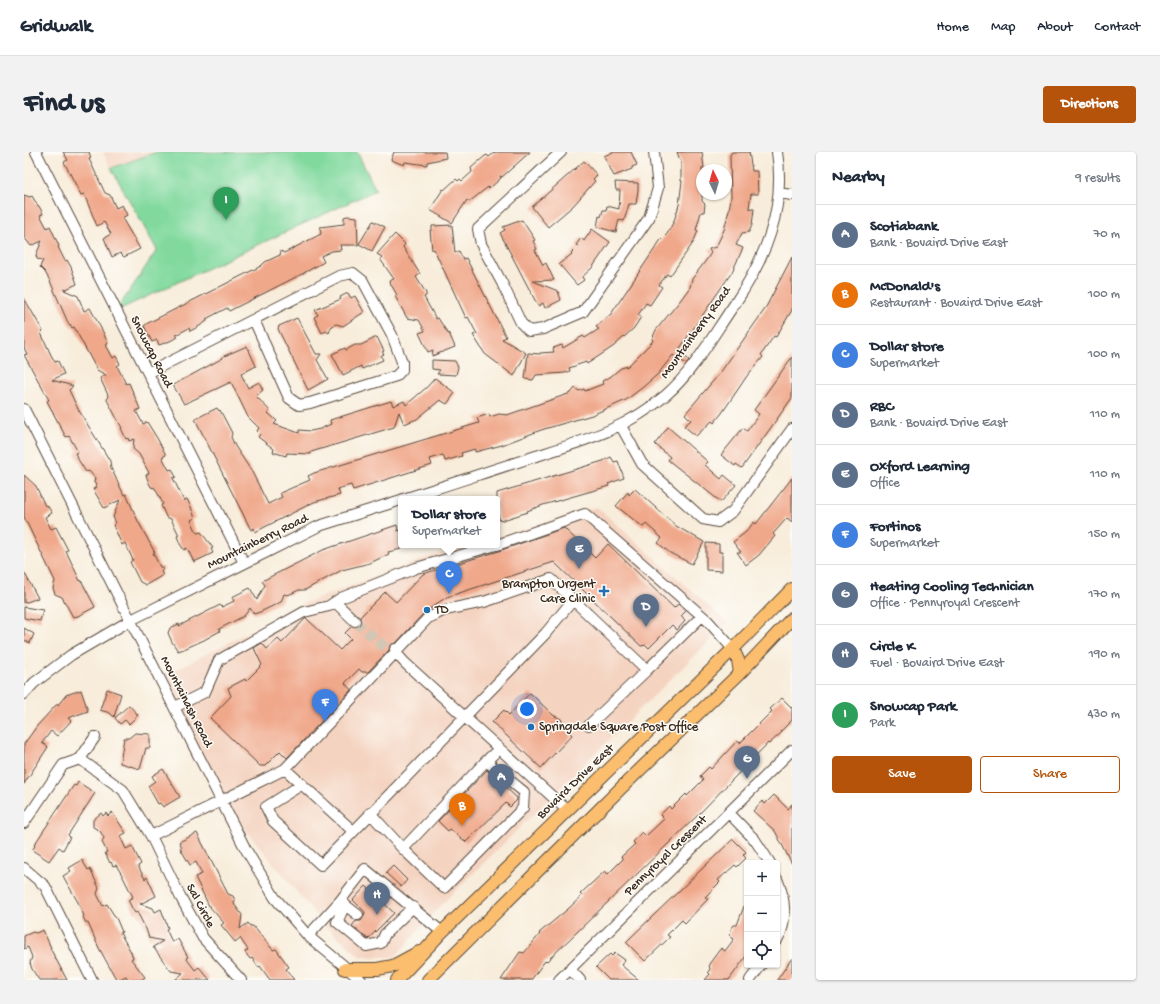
<!DOCTYPE html>
<html lang="en">
<head>
<meta charset="utf-8">
<style>
	:root { --surface:#fff; --page:#f2f2f3; --text:#1f2937; --muted:#747a83; --line:#e0e1e3; --accent:#b45309 }
	body { margin:0; font-family:"Gochi Hand",sans-serif; background:var(--page); color:var(--text) }
	.controls { position:absolute; right:12px; bottom:12px; display:grid; overflow:hidden; border-radius:4px; box-shadow:0 1px 3px #0004 }
	.controls button { width:36px; height:36px; display:grid; place-items:center; padding:0; border:0; border-bottom:1px solid var(--line); background:var(--surface); color:var(--text); font:20px sans-serif }
	.compass { position:absolute; left:672px; top:12px; width:36px; height:36px; border-radius:50%; background:var(--surface); box-shadow:0 1px 3px #0004; rotate:355deg }
	.you { position:absolute; left:503px; top:557px; width:14px; height:14px; margin:-10px; border:3px solid #fff; border-radius:50%; background:#1a73e8; box-shadow:0 0 0 6px #1a73e833 }
	.badge { display:grid; place-items:center; width:26px; height:26px; border-radius:50%; background:var(--accent); color:#fff; font-size:13px; font-weight:700 }
	.pin { position:absolute; translate:-50% -33px; filter:drop-shadow(0 1px 2px #0008) }
	.pin::after { content:''; position:absolute; top:21px; width:14px; height:12px; background:inherit; clip-path:polygon(0 0,100% 0,50% 100%) }
	.popup { position:absolute; left:374px; top:344px; width:102px; height:52px; box-sizing:border-box; display:grid; place-content:center; border-radius:4px; background:var(--surface); filter:drop-shadow(0 1px 3px #0005); font-size:13px; white-space:nowrap; color:var(--muted) }
	.popup b { font-size:15px; color:var(--text) }
	.popup::after { content:''; position:absolute; left:50%; top:100%; margin-left:-8px; border:8px solid transparent; border-top-color:var(--surface) }
	.list { margin:0; padding:0; list-style:none }
	h2 { display:flex; justify-content:space-between; align-items:center; height:52px; margin:0; padding:0 16px; font-size:17px }
	h2 small { font-size:13px; font-weight:400; color:var(--muted) }
	.list li { display:grid; grid-template-columns:26px 1fr auto; gap:12px; align-items:center; box-sizing:border-box; height:60px; padding:0 16px; border-top:1px solid var(--line) }
	.list b { display:block; font-size:15px; white-space:nowrap }
	.list p { margin:0; font-size:13px; white-space:nowrap; color:var(--muted) }
	.list em { font-size:13px; font-style:normal; color:var(--muted) }
	.actions { display:flex; gap:8px; padding:12px 16px }
	.actions a { flex:1; padding:9px 0; border:1px solid var(--accent); border-radius:4px; text-align:center; font-size:14px; color:var(--accent) }
	.actions .main { background:var(--accent); color:#fff }
	.icon { flex:none; width:22px; height:22px; fill:none; stroke:currentColor; stroke-width:2; stroke-linecap:round; stroke-linejoin:round }
	.map { position:relative; flex:none; width:768px; height:828px; overflow:hidden; border-radius:4px }
	header { display:flex; align-items:center; gap:24px; box-sizing:border-box; height:56px; padding:0 20px; background:var(--surface); border-bottom:1px solid var(--line) }
	header strong { font-size:19px }
	nav { display:flex; gap:22px; margin-inline-start:auto; font-size:14px }
	.intro { display:flex; align-items:center; justify-content:space-between; box-sizing:border-box; height:96px; padding:0 24px }
	h1 { margin:0; font-size:28px }
	.button { padding:10px 18px; border-radius:4px; background:var(--accent); color:#fff; font-size:14px; font-weight:700 }
	main { display:flex; gap:24px; padding:0 24px }
	aside { flex:1; background:var(--surface); border-radius:4px; box-shadow:0 1px 3px #0004 }
	.map>svg:first-child { display:block }
	.built { fill:#f4d3c0 }
	.green { fill:#81d99e; stroke:#5e825e }
	.building { fill:#f0a88b }
	.lines { fill:none; stroke-linecap:round; stroke-linejoin:round }
	.minor-tunnel { stroke:#d2c6b5; stroke-width:10; stroke-dasharray:10 5; stroke-linecap:butt }
	.minor-casing { stroke:#57473a; stroke-width:12 }
	.major-casing { stroke:#57473a; stroke-width:14 }
	.minor { stroke:#fff; stroke-width:10 }
	.major { stroke:#fbbe6e; stroke-width:12 }
	.poi-dot { fill:#1f6fb2; stroke:#fdfcf7; stroke-width:1.5 }
	.labels { text-anchor:middle; dominant-baseline:central; stroke-width:3; stroke-linejoin:round; paint-order:stroke }
	.street-label { font-size:13px; fill:#3b2a1e; stroke:#fdfcf7 }
	.poi-label { font-size:13px; fill:#3b2a1e; stroke:#fdfcf7; text-anchor:start }
</style>
</head>
<body>
<header>
<strong>Gridwalk</strong>
<nav><a>Home</a><a>Map</a><a>About</a><a>Contact</a></nav>
</header>
<div class="intro"><h1>Find us</h1><a class="button">Directions</a></div>
<main>
<div class="map">
<svg width="768" height="828" viewBox="0 0 768 828">
	<rect width="100%" height="100%" fill="#fdfcf7"/>
	<filter id="ink" filterUnits="userSpaceOnUse"><feTurbulence type="fractalNoise" baseFrequency=".025" numOctaves="2"/><feDisplacementMap in="SourceGraphic" scale="8" xChannelSelector="R" yChannelSelector="G"/><feConvolveMatrix kernelMatrix="1 2 1 2 8 2 1 2 1" color-interpolation-filters="sRGB"/></filter>
	<filter id="wash" filterUnits="userSpaceOnUse"><feTurbulence type="fractalNoise" baseFrequency=".012" numOctaves="4" result="noise"/><feDisplacementMap in="SourceGraphic" scale="16" xChannelSelector="R" yChannelSelector="G"/><feGaussianBlur stdDeviation="0.9" result="paint"/><feColorMatrix in="noise" values="0 0 0 0 0 0 0 0 0 0 0 0 0 0 0 0 0 1.4 0 .05"/><feComposite in="paint" operator="in"/></filter>
	<g filter="url(#wash)">
		<rect width="100%" height="100%" fill="#f8eddb"/>
		<path class="built" d="M79,0H133L87,16Z
			M573,355L704,471L417,753L371,805H337L303,776L197,648L136,526L278,452L405,405L446,393H473V385Z"/>
		<path class="green" d="M133,0H333L352,38L92,159L133,98L87,16Z"/>
		<g id="blocks">
			<path class="building" d="M39,0H65L67,6L65,7L81,41L86,43L92,56L98,53L103,63L98,66L116,97L100,105L96,101L88,105L80,86L87,82L80,70L73,74L60,42L57,43L40,10L44,8Z
				M370,0H421L422,6L403,10V13L381,10L380,13L367,8Z
				M471,0H506L478,25L476,24L477,26L465,37L464,35L445,50L443,48L428,71L406,58L419,37L420,38L432,27L434,29L436,27L438,29L448,20L447,16L461,4L463,3L465,5Z
				M589,0H607L613,13L608,15V17L590,24L580,4Z
				M653,0H678L680,16H678V49L681,52L680,60H677L672,78L674,79L669,91L646,124L643,122L635,133L638,135L626,153L622,151L614,163L617,165L610,176L590,194L563,212L562,210L545,216L546,219L541,221L512,223L509,228L501,227L504,201L516,202V201L530,200L529,196L538,193L539,196L559,184L561,186L575,177L572,175L587,162L636,89L643,82L650,69L655,53L658,29H657V11Z
				M708,0H725L728,19H733L734,42H727L725,56L730,57L728,73L725,80L718,81L712,93L719,96L708,120L654,199L665,208L662,212L649,203L634,222L619,235L602,248L568,263L517,278L478,293L451,300V297L437,301L438,304L421,309L419,303L406,307L408,313L329,338L327,333L314,337L316,343L290,350L231,380L230,376L227,378L171,267L193,256L195,259L196,258L208,281L207,285L211,294L228,320L244,352L258,345L256,341L286,328L284,324L290,321L455,271L453,266L465,262L466,265L475,262L483,263L547,241L551,236L555,239L560,237L561,239L579,232L578,229L586,225L597,216L604,214L629,189L628,187L632,178L655,150L666,135L668,127L683,107L687,101L685,97L692,95L700,78L705,58L707,46L706,3Z
				M560,9L573,23L569,27L571,29L549,54L524,75L508,55Z
				M591,30L614,31V38L612,52H605L600,69L595,68L592,80L573,75L575,64L577,65L579,58H582L583,54L595,57L596,38H592Z
				M0,43L6,45L8,44L14,54H15L19,62L16,63L23,76L26,74L35,94L34,95L41,109L43,108L47,115L53,132L40,138L54,144L60,159L66,156L79,180L84,192L82,193L89,206L92,204L96,212L93,214L102,232L105,231L116,257L112,259L119,272L123,270L133,286L142,303L138,305L145,318L148,317L152,325L149,326L160,349L163,347L167,355L171,366L167,368L173,381L177,380L189,396L187,397L189,401L170,410L163,396L160,398L156,392L153,384L155,383L147,367L142,365L137,353L139,352L131,336L127,335L125,331L122,323L125,321L115,302L109,297L110,287L105,289L104,286L102,287L97,276H98L83,248L84,243L76,226L82,223L73,218L50,175L48,176L46,172L45,173L26,129L21,120L16,115L19,108L13,107L12,103L18,89L7,94L0,85Z
				M323,64L333,65L334,93H316L317,98L308,99L297,104L300,110L278,122L205,159L203,156L182,167L183,169L174,175L166,179L165,176L152,183L154,185L146,189L135,193L133,188L128,190L120,174L124,171L237,114L241,110L256,103L257,99L260,101L297,82L296,75L320,72V65Z
				M498,68L511,88L509,89L513,97L511,98L519,113L522,111L530,128L509,129L534,139L537,148L521,156L519,151L514,154L476,81L481,78L479,75Z
				M349,69L361,75L348,99L335,92Z
				M428,73L431,101L435,99L439,107L442,106L482,185L478,187L502,201L490,224L461,202L454,191L449,183L453,182L444,165L442,166L410,97L408,98L406,78H408V74Z
				M568,77L586,90L568,116L558,125L560,128L553,133L535,112L548,102L547,101L554,94L552,93L557,86L560,89Z
				M371,82L381,92L379,95L396,122L392,125L402,141V144L400,145L412,167L414,166L424,182L425,181L431,195L408,204L409,198L404,200L395,181L401,179L395,168L383,166L371,144L373,143L365,129L370,127L356,107L358,105L353,102Z
				M768,105V158L752,185L750,184L737,203L739,205L723,224L698,261L690,271L688,269L672,284L660,274L667,268L661,262L696,221L741,157Z
				M324,141L327,146L331,144L340,160L319,174L312,172L307,175L305,181L302,179L298,181L290,165L294,163L291,158L317,147L316,145Z
				M0,146L19,179L17,181L27,203L31,210L34,209L40,222L28,228L49,234L45,238L54,257L86,309L87,316L100,343L102,342L114,369L131,401H129L136,415L140,416L137,420L139,423L122,433L116,430L106,410L109,408L101,391L98,393L89,373L92,371L89,365L96,348L80,356L69,337L73,335L70,330L71,326L65,319L62,320L55,309L51,301L54,300L45,284L42,285L36,274L23,249L25,248L0,203L3,202L0,196Z
				M273,166L290,198L292,202H297L293,208L304,227L284,238L254,177L255,174Z
				M353,185L360,199L358,200L360,202L357,204L359,208L338,217L337,214L319,223L308,202L321,196L322,198L331,193H337Z
				M223,194L232,214L217,222L224,236L235,230L239,238L232,244L246,259L244,261L253,269L250,272L275,281V278L287,279L296,277L307,272L306,268L367,249L369,254L380,249L382,253L403,235L411,226L431,241L423,252L416,248L393,267L380,272L375,260L370,275L287,300V302L263,301L262,304L249,300L250,297L234,285L236,282L233,279L235,276L224,265L207,230L160,252L149,233L199,206L198,205Z
				M768,205V246L718,316L712,312L711,314L697,303L719,276L723,279L735,262L730,258Z
				M408,208L431,209L434,215L432,223L413,222L416,218L408,217Z
				M644,275L684,310L681,313L697,327L700,323L712,333L697,350L644,308L646,305L631,292Z
				M587,305L590,310L594,309L600,326L584,332L585,334L519,353L503,359L504,360L476,369L473,360V341L579,309Z
				M0,323L12,334L21,354L23,353L28,361L21,365L27,377L32,375L44,398L42,399L56,429L57,428L71,455L54,464L49,465L38,445L31,442L29,436L31,429L0,365Z
				M768,326V370L763,366L749,382L751,384L735,403L722,413L713,400H717L709,390L722,380L730,370L732,372Z
				M611,337L652,374L680,390L668,412L646,401L634,391L638,386L622,372L619,375L592,354L604,340L605,343Z
				M373,373L374,379L377,378V397L364,400L365,402L346,411L318,418L281,438H275L264,443L260,442L257,450L236,460L230,462L226,456L220,464L195,477L196,479L180,488L160,497L154,499L148,490L144,481L146,476L155,472V474L196,453L198,455L210,449L208,445L226,436L233,448L241,433L238,429L299,398Z
				M540,376L571,406L584,392L650,456L654,452L662,459L657,464L661,469L653,478L648,473L625,496L622,493L617,494L530,410L423,445L412,452L399,462L372,491L366,493L365,498L344,520H338L335,517L321,531L327,538L263,606L256,599L241,614H236L186,566L207,544L204,536L221,527L222,529L238,513L230,496L238,491L243,497L254,487L258,491L282,466L316,498L327,487L321,481L328,474H335L337,470L336,465L361,440L372,450L399,422L475,399Z
				M682,391L695,392V400H698V419L682,418Z
				M0,420L14,446L0,451Z
				M0,455L19,458L16,469L0,466Z
				M0,476L10,482L6,491L0,488Z
				M83,537L97,542L90,565L86,561L76,558Z
				M57,538L64,559L44,566L47,569L33,584L27,579L18,591L24,595L0,632V592L13,574L32,553H34L42,543Z
				M506,541L529,563L537,567L540,574L548,583L517,616L468,570L480,558L485,563Z
				M758,546L768,556V568L756,580L757,581L745,592L744,591L674,663L522,810L521,809L507,828H477L496,800L500,801L516,782L515,781L544,757L558,744L556,742L581,719L584,722L599,707L597,705L611,692L609,690L618,680L622,684L640,667L636,663L645,654L647,657L662,642L663,644L679,628L676,624L685,615L687,617L713,589L716,591L748,559L746,557Z
				M105,553L114,563L105,572L101,568L96,572L91,566Z
				M111,581L126,582V596H122L116,617L96,611L100,586H105Z
				M139,617L156,645L139,655L136,651L134,652L124,634L131,629L128,624Z
				M463,618L493,646V648L486,655L482,651L442,690L426,677L424,679L414,669Z
				M54,630L71,641L44,683L46,685L39,698L35,695L25,709L8,698L11,694L10,693L50,633L52,634Z
				M750,643L764,657L768,652V712L751,679L729,659L738,649L741,652Z
				M88,660L102,681L96,684L102,697L108,694L117,712L114,714L121,727L123,725L132,744L116,752L129,756L131,760L137,757L144,776L142,777L148,790L154,787L164,805L162,806L171,818L175,815L186,828H151L159,821L147,819L129,795L139,789L125,786L122,777L113,760L111,761L108,756L104,748L109,745L98,723L92,713L89,714L87,710L86,711L81,701L83,700L78,690L80,686L76,679L69,675V668L77,661L79,664L82,661L84,664Z
				M173,681L204,742L209,744L211,748L210,752L218,763L216,777L224,771L226,774H229L249,798L252,797L265,815L262,817L270,828H246L236,814L234,815L228,806L226,807L223,803L221,800L224,798L216,786L211,790L197,773L200,771L185,754L171,725L178,722L172,710L166,713L156,696L158,695L155,690Z
				M709,687L722,700L719,703L722,706L713,715L711,713L694,728L696,730L681,745L684,747L661,771L658,768L643,783L646,785L621,809L602,790Z
				M58,708L64,718L66,717L75,736L73,742L79,754L83,752L93,768L98,780L96,781L107,800L109,806L107,807L121,825L117,828H104L102,824L94,828L91,825L75,796L64,771H62L59,765L60,764L55,752L39,724L47,719L45,716Z
				M369,714L383,728L377,735L362,721Z
				M342,734L370,761L344,787L328,774L332,769H337L340,764L341,760L329,748Z
				M722,749L723,803L705,828H681L686,822L684,820L686,817L685,812L697,796L701,799L710,787L706,784L707,777L710,773H713Z
				M19,778L27,796H26L43,828H15L8,817L6,811L8,805L4,795L0,797V784L9,780L12,781Z
				M591,801L601,808L597,813L615,828H585L572,815L586,802L588,804Z
				M768,806V828H753Z"/>
		</g>
	</g>
	<g filter="url(#ink)">
		<use href="#blocks" fill-opacity="0" stroke="#57473a" stroke-width="1"/>
		<g class="lines">
			<path class="minor-tunnel" d="M331,469L367,501"/>
			<defs>
				<path id="minor" d="M12,0L220,411
					M537,0L454,77L457,92L478,131L497,171L505,179L519,177L559,160L625,66L634,36L630,0
					M755,41L768,43
					M124,221L315,124L329,121L339,129L368,183L378,210V218L372,224L286,251L275,253L265,246L230,168
					M0,257L221,696L251,746L284,784L337,828
					M597,274L618,312L679,367L694,370L709,359L768,277
					M379,347C421,334 462,320 503,307C555,290 600,279 642,243C670,219 689,183 710,153C741,107 762,57 753,0
					M473,393L561,362L684,469L709,497
					M311,450L331,469
					M371,497L372,501L381,511L543,658
					M0,542L10,531L47,503L107,468L295,374L377,348
					M151,555L181,540L195,508L280,460L305,454L317,446L392,416L472,393
					M565,573L623,518
					M56,607L71,585
					M261,617L329,679
					M277,633L242,655L249,669L297,713L521,482L549,448
					M346,661L379,697L420,736L499,656L500,640L462,609L475,597
					M705,661L731,688L746,711
					M0,671L39,613L56,607L99,638L127,684L156,744L179,786L217,828
					M127,684L261,617L389,482L404,466L421,458L460,450L527,427L623,518L678,464
					M379,697L462,609
					M0,716L21,734L68,828
					M753,727C761,745 764,770 753,788
					M316,749L334,763
					M321,753L313,770L342,794L357,791L361,782L389,755
					M284,784L316,749L341,717L418,780
					M546,817L556,828
					M535,828L768,598
					M726,828L737,813"/>
				<path id="major" d="M709,497L714,508L716,521
					M321,817H353L369,814L395,800
					M373,828L418,780L709,497L768,437
					M404,828L597,636L716,521L768,466"/>
			</defs>
			<use href="#minor" class="minor-casing"/>
			<use href="#major" class="major-casing"/>
			<use href="#minor" class="minor"/>
			<use href="#major" class="major"/>
		</g>
	</g>
	<g class="poi-dot">
		<path d="M578 433h4v4h4v4h-4v4h-4v-4h-4v-4h4z"/>
		<circle cx="403" cy="458" r="4"/>
		<circle cx="507" cy="575" r="4"/>
	</g>
	<g class="labels">
		<g class="street-label">
			<text transform="translate(672 181) rotate(-54)">Mountainberry Road</text>
			<text transform="translate(127 200) rotate(63)">Snowcap Road</text>
			<text transform="translate(234 390) rotate(-26)">Mountainberry Road</text>
			<text transform="translate(162 550) rotate(63)">Mountainash Road</text>
			<text transform="translate(552 630) rotate(-44)">Bovaird Drive East</text>
			<text transform="translate(642 704) rotate(-44)">Pennyroyal Crescent</text>
			<text transform="translate(176 754) rotate(62)">Sal Circle</text>
		</g>
		<g class="poi-label">
			<text x="571" y="432" text-anchor="end">Brampton Urgent<tspan x="571" dy="15">Care Clinic</tspan></text>
			<text x="411" y="458">TD</text>
			<text x="515" y="575">Springdale Square Post Office</text>
		</g>
	</g>
</svg>
<div class="controls">
<button>+</button>
<button>−</button>
<button><svg class="icon" aria-label="locate" viewBox="0 0 24 24"><circle cx="12" cy="12" r="6"/><path d="M12 2v4M12 18v4M2 12h4M18 12h4"/></svg></button>
</div>
<svg class="compass" viewBox="-18 -18 36 36"><path d="M0-13l5 13h-10z" fill="#e53935"/><path d="M0 13l5-13h-10z" fill="#747a83"/></svg>
<div class="you"></div>
<div class="pin badge" style="left:477px;top:645px;background:#5c6f8a">A</div>
<div class="pin badge" style="left:438px;top:674px;background:#e8710a">B</div>
<div class="pin badge" style="left:425px;top:442px;background:#3f7fe0">C</div>
<div class="popup"><b>Dollar store</b>Supermarket</div>
<div class="pin badge" style="left:622px;top:475px;background:#5c6f8a">D</div>
<div class="pin badge" style="left:555px;top:417px;background:#5c6f8a">E</div>
<div class="pin badge" style="left:301px;top:570px;background:#3f7fe0">F</div>
<div class="pin badge" style="left:723px;top:627px;background:#5c6f8a">G</div>
<div class="pin badge" style="left:353px;top:763px;background:#5c6f8a">H</div>
<div class="pin badge" style="left:202px;top:68px;background:#2e9e5b">I</div>
</div>
<aside>
<h2>Nearby<small>9 results</small></h2>
<ul class="list">
<li><span class="badge" style="background:#5c6f8a">A</span><div><b>Scotiabank</b><p>Bank · Bovaird Drive East</p></div><em>70 m</em></li>
<li><span class="badge" style="background:#e8710a">B</span><div><b>McDonald's</b><p>Restaurant · Bovaird Drive East</p></div><em>100 m</em></li>
<li><span class="badge" style="background:#3f7fe0">C</span><div><b>Dollar store</b><p>Supermarket</p></div><em>100 m</em></li>
<li><span class="badge" style="background:#5c6f8a">D</span><div><b>RBC</b><p>Bank · Bovaird Drive East</p></div><em>110 m</em></li>
<li><span class="badge" style="background:#5c6f8a">E</span><div><b>Oxford Learning</b><p>Office</p></div><em>110 m</em></li>
<li><span class="badge" style="background:#3f7fe0">F</span><div><b>Fortinos</b><p>Supermarket</p></div><em>150 m</em></li>
<li><span class="badge" style="background:#5c6f8a">G</span><div><b>Heating Cooling Technician</b><p>Office · Pennyroyal Crescent</p></div><em>170 m</em></li>
<li><span class="badge" style="background:#5c6f8a">H</span><div><b>Circle K</b><p>Fuel · Bovaird Drive East</p></div><em>190 m</em></li>
<li><span class="badge" style="background:#2e9e5b">I</span><div><b>Snowcap Park</b><p>Park</p></div><em>430 m</em></li>
</ul>
<div class="actions"><a class="main">Save</a><a>Share</a></div>
</aside>
</main>
</body>
</html>
